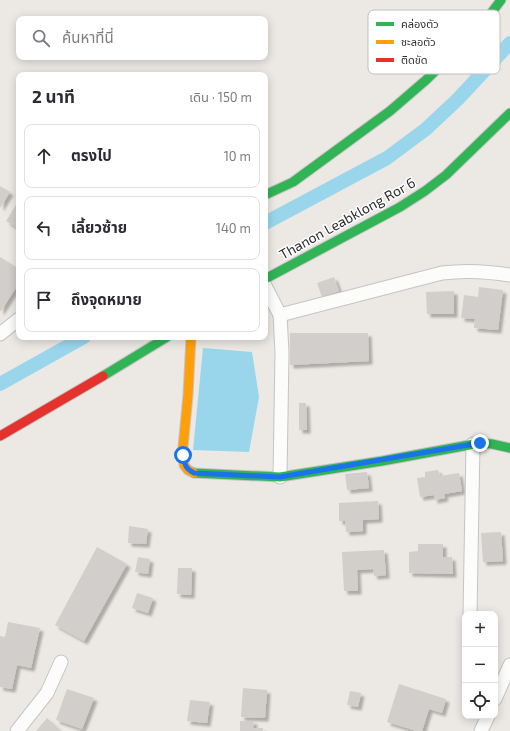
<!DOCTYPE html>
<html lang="th">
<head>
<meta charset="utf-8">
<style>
	:root { --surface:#fff; --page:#f2f2f3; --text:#2b2b33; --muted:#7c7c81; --line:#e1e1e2 }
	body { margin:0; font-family:"Exo 2","Noto Sans Thai",sans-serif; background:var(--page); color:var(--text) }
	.controls { position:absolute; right:12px; bottom:12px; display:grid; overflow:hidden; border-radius:8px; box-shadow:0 2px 10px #0003 }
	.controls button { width:36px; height:36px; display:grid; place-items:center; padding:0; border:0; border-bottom:1px solid var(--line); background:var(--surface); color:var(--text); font:20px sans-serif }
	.stop { position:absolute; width:12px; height:12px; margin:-9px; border:3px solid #1a73e8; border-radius:50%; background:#fff }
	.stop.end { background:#1a73e8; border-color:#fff; box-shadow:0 1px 4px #0008 }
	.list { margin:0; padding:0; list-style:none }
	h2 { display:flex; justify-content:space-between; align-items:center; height:52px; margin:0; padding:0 16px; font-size:17px }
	h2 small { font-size:13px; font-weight:400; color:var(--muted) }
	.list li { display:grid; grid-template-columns:26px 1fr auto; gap:12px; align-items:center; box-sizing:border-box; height:64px; margin:0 8px 8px; padding:0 8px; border:1px solid var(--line); border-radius:8px }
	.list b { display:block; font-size:15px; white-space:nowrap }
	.list em { font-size:13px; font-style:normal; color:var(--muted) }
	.icon { flex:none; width:22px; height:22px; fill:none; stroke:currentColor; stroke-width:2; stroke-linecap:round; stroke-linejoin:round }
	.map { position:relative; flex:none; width:510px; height:731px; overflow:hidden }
	.search { position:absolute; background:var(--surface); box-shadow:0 2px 10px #0003; left:16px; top:16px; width:252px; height:44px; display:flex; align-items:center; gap:10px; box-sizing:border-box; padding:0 14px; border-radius:8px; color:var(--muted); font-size:15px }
	.panel { position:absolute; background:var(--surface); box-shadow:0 2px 10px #0003; left:16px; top:72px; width:252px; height:268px; border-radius:8px }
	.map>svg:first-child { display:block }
	.water { fill:#99d6ec }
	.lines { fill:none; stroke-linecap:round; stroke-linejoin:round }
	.canal { stroke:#99d6ec; stroke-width:14 }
	.building { fill:#d1cecb; filter:url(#shadow) }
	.street-casing { stroke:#c5c4c5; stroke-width:15 }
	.fast-casing { stroke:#c5c4c5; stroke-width:11 }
	.slow-casing { stroke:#c5c4c5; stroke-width:11 }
	.jam-casing { stroke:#c5c4c5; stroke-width:11 }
	.street { stroke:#fcfcfb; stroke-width:13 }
	.fast { stroke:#30b455; stroke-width:9 }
	.slow { stroke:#ff9f0a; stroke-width:9 }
	.jam { stroke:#e5322d; stroke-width:9 }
	.route { stroke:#1a73e8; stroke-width:5 }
	.labels { text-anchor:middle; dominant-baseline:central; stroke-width:3; stroke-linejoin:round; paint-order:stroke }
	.street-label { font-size:14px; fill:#2e2e2e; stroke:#fff }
	.key { fill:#fff; stroke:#c0c0c0; stroke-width:1 }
	.key-label { font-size:11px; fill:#2e2e2e }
</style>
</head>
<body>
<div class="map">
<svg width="510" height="731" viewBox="0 0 510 731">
	<defs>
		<filter id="shadow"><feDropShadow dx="3.5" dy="3.5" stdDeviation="1" flood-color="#0004"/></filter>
	</defs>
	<rect width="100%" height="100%" fill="#ece8e4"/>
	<path class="water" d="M203,348L252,352L259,397L249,452L193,450Z"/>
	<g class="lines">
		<path class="canal" d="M265,223L387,158L426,129L458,99L510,43
			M0,384L84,337"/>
	</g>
	<path class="building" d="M0,186L10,192L0,208Z
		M19,200V229L6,221Z
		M0,257L19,269V283L1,311H0Z
		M334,277L339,291L322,297L317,283Z
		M479,287L503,290L498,330L474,328L475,319L461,318L464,295L478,297Z
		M454,291V314H427L426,292Z
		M290,333H368L369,361L290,365Z
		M299,403H306L307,430H299Z
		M438,470L440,476L459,473L462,491L444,494L445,498L434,500V495L420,497L417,478L425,477V472Z
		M367,472L369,488L347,490L345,474Z
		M378,501L379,519L363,520V531L346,532L345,521H339V503Z
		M129,526L148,529L146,544L128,543Z
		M501,532L503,561L483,562L481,533Z
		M418,544H443V557H452L453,574L409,573V552L418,551Z
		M97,547L127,564L84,641L55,625Z
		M384,550L386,575L374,576L373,569L357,570L358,591H344L342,552Z
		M138,557L150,559L148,574L135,572Z
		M178,568H192L191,595L177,594Z
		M137,593L153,598L148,613L132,608Z
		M8,622L40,628L31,668L17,665L12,689L0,687V636L5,637Z
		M399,684L446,699L442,713L429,709L422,731H417L387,722Z
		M243,688L267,690L265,718L241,717Z
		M67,689L94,698L82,729L56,720Z
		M350,691L361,693L358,707L347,705Z
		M190,700L210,702L207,723L187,721Z
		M47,718L61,731H36Z
		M240,721H254L253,728H263V731H240Z"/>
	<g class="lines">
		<defs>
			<path id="street" d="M265,286L280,315L442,273C466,270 486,271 510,275
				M0,334L19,319
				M280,477L282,353L280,315
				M470,614L473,444
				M495,699L510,665
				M17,731L47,693L61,662
				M481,731L488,716"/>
			<path id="fast" d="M265,195L293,182L390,111L426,80L460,47L486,20L501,0
				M265,279L400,207L425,191L446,175L510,113
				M103,376L167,337
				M194,473L280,477L382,461L480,443L492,444L510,448"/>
			<path id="slow" d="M191,337L188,395L183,447L184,465L188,470L194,473"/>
			<path id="jam" d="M0,436L103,376"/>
		</defs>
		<use href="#street" class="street-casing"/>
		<use href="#fast" class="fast-casing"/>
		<use href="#slow" class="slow-casing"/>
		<use href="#jam" class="jam-casing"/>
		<use href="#street" class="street"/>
		<use href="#fast" class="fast"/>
		<use href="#slow" class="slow"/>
		<use href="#jam" class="jam"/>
	</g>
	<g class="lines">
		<path class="route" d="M183,455C185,465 185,468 194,473L280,477L480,443"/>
	</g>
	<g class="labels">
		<g class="street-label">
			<text transform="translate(347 218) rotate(-29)">Thanon Leabklong Ror 6</text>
		</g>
	</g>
	<rect x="368" y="10" width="132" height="64" rx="6" class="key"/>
	<rect x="376" y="22" width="18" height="4" fill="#30b455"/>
	<rect x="376" y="40" width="18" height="4" fill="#ff9f0a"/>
	<rect x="376" y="58" width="18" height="4" fill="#e5322d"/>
	<g class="key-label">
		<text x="401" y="28">คล่องตัว</text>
		<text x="401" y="46">ชะลอตัว</text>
		<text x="401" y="64">ติดขัด</text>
	</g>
</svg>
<div class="controls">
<button>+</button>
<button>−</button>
<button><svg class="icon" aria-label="locate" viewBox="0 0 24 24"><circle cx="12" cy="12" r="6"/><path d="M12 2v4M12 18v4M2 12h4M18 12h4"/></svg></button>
</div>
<div class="stop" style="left:183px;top:455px"></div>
<div class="stop end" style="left:480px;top:443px"></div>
<div class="search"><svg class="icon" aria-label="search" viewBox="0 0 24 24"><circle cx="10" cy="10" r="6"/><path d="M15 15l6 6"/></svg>ค้นหาที่นี่</div>
<section class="panel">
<h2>2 นาที<small>เดิน · 150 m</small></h2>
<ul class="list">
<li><svg class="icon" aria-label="ahead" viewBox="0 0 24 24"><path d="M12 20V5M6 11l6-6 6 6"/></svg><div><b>ตรงไป</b></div><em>10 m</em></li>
<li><svg class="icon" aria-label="left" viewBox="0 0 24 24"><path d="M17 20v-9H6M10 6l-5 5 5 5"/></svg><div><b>เลี้ยวซ้าย</b></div><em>140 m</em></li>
<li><svg class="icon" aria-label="arrive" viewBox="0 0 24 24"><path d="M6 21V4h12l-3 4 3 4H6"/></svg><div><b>ถึงจุดหมาย</b></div></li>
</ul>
</section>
</div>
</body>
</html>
